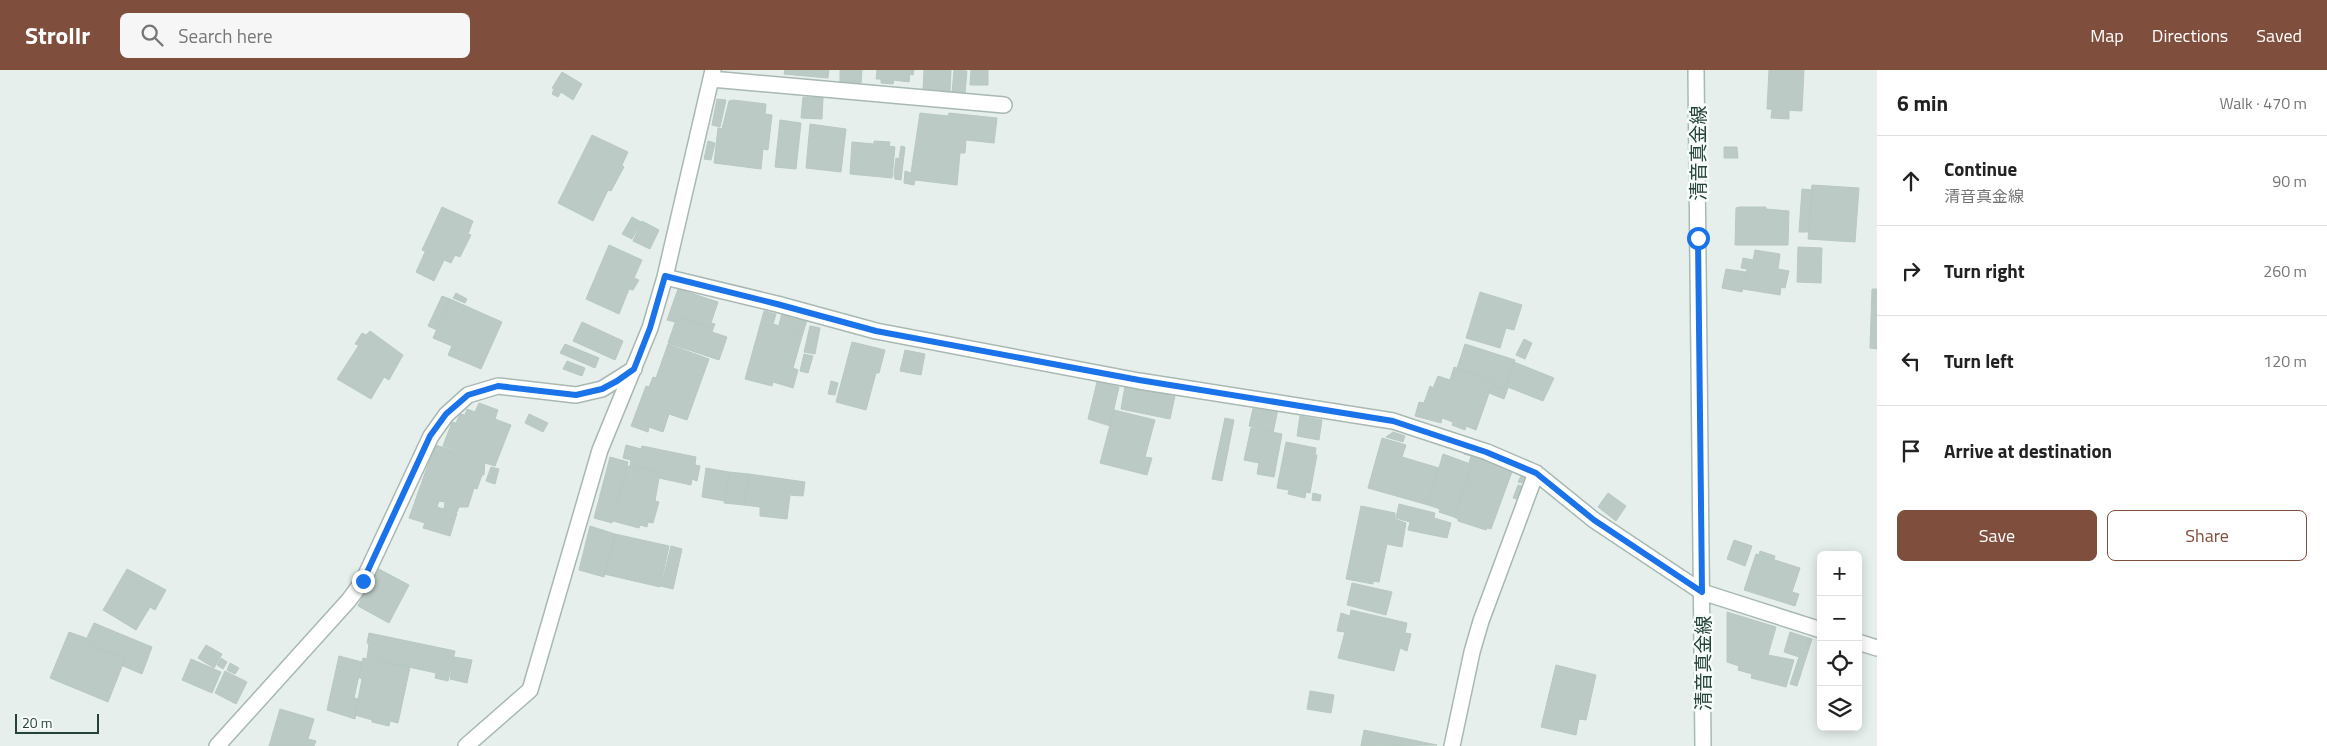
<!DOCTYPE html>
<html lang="en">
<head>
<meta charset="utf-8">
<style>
	:root { --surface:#fff; --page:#f6f6f6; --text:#222; --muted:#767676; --line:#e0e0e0; --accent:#804e3d }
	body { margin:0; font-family:"Titillium Web","Noto Sans JP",sans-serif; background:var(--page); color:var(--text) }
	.controls { position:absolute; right:15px; bottom:15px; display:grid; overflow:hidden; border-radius:8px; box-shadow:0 2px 12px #0003 }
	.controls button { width:45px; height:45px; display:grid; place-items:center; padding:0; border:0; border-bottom:1px solid var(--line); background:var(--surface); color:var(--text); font:25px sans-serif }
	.scale { position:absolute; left:15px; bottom:12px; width:84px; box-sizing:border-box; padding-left:5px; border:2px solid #24423a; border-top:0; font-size:14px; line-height:18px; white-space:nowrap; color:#24423a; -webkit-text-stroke:4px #f7fbf9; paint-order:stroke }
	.stop { position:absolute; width:15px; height:15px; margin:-11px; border:4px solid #1a73e8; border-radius:50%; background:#fff }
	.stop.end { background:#1a73e8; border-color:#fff; box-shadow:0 1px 5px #0008 }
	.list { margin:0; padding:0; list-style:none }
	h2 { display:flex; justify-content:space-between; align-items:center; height:65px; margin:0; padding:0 20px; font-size:21px }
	h2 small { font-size:16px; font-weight:400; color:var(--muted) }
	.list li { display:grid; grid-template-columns:32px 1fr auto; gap:15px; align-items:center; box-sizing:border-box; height:90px; padding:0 20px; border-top:1px solid var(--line) }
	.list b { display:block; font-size:19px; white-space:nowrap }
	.list p { margin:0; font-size:16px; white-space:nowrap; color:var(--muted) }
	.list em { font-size:16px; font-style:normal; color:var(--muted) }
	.actions { display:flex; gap:10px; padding:15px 20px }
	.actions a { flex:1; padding:11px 0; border:1px solid var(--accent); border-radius:8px; text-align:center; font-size:18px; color:var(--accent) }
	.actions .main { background:var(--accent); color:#fff }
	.icon { flex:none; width:28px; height:28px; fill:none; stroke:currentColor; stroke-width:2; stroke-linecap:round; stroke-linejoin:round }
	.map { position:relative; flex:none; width:1877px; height:676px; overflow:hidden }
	header { display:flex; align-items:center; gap:30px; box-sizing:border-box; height:70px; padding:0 25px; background:var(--accent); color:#fff }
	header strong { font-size:24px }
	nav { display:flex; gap:28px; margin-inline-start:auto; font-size:18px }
	.search { width:350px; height:45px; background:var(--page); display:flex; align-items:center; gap:12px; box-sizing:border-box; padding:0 18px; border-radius:8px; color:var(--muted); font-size:19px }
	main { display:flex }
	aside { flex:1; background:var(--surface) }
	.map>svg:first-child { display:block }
	.building { fill:#bbcac4; stroke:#b8c9c2 }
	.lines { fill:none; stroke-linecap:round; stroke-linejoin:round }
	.minor-casing { stroke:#a8b8b2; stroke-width:18 }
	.secondary-casing { stroke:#a4bbb3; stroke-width:18 }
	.minor { stroke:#fff; stroke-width:15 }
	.secondary { stroke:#fff; stroke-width:15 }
	.route { stroke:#1a73e8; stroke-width:6 }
	.labels { text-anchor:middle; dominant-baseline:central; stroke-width:5; stroke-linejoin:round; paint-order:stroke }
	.street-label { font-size:19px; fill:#24423a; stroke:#f7fbf9 }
</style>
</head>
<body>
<header>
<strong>Strollr</strong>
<div class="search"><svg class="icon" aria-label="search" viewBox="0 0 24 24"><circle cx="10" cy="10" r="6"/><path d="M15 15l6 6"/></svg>Search here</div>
<nav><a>Map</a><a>Directions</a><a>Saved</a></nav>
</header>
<main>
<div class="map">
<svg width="1877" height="676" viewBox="0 0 1877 676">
	<rect width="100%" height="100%" fill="#e6efeb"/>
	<path class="building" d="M785,0H829L828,8L784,4Z
		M840,0H862L861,13L840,12Z
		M877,0H914L913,5L910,4L909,12L894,10L893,14L881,13V9H876Z
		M924,0H951L950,21L923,19Z
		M954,0L967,1L965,23L952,22Z
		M971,0H988V15H970Z
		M1769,0H1804L1802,41L1767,39Z
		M562,2L582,14L573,30L561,22L558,27L552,24L554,19L552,18Z
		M803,27L823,28L822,49L801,48Z
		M717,29L726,30L720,57L712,55Z
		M733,30L766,34L765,44L772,45L768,80L763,79L761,99L714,93L718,58L722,59L729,31Z
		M1772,40L1789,41V49L1771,48Z
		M920,43L948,46L949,43L997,48L994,73L966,70L965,83H960L957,115L915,110L914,115L904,113L905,101L911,103Z
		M780,50L801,53L796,99L775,97Z
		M810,54L846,59L841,102L806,98Z
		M592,65L628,82L622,95L624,97L611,121L608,120L593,151L558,133Z
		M708,71L715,73L711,90L704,89Z
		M874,71L890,72L889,76L895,77L892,108L850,104L852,72L874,74Z
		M901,76L905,77L901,110L895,109L894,105L896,88L899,89Z
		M1724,77H1737L1738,88H1724Z
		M1812,115L1859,118L1855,172L1808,169Z
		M1802,119L1812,120L1809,162H1799Z
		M442,137L473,151L468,164L471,165L460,187L455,185L451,193L422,180Z
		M1739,137H1766V139L1789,141L1788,175H1735L1736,138Z
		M632,147L641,152L632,169L622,164Z
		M642,151L659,160L650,179L633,171Z
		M609,175L642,190L634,208L639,210L633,220L629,219L619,244L586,229Z
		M1798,177L1822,178L1821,213L1797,212Z
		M1755,180L1780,184L1778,199L1789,201L1785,218L1781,217L1780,225L1743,219L1747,199L1741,198L1743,188L1753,190Z
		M425,182L444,190L434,211L416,202Z
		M1726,199L1746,202L1742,222L1722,218Z
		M678,219L718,232L711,253L715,254L713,259L677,247L675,252L667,250Z
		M1872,219H1877V279L1870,278Z
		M1480,222L1522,235L1514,260L1506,258L1500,278L1466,268Z
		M456,223L467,229L465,233L453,228Z
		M442,226L450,229L437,260L428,256Z
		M450,229L502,252L481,299L448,285L452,276L433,268Z
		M764,241L776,244L773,254L803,263L793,298L798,300L793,318L773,312L772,316L745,309Z
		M782,243L807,250L803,263L779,255Z
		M677,247L713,259L712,262L727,267L719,290L668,273Z
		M582,252L623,271L615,290L573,271Z
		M810,256L820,258L815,284L804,282Z
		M370,261L403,285L389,310L384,307L371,329L337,309L359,275L355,274L362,263L366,265Z
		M1524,269L1532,273L1525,289L1516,285Z
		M852,272L885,280L879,303H876L866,340L836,332Z
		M565,274L599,288L595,298L560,283Z
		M668,274L709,289L687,350L669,344L663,362L649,357L648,362L631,356L646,316L649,317L653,307L656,308Z
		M1465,274L1515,290L1504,319L1492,315L1493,312L1457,298Z
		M905,280L925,284L921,305L900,301Z
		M804,284L813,286L808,303L800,301Z
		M567,291L585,298L582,306L563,299Z
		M1514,292L1554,308L1543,331L1505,316Z
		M1454,297L1493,312L1476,360L1466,356L1465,360L1452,355L1453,352L1442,348L1441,353L1415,346L1419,332L1424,333L1430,316L1433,318L1438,306L1450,310Z
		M831,311L838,313L835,325L828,324Z
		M1097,312L1119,317L1110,356L1088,349Z
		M1492,315L1504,319L1505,316L1508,318L1504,329L1489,323Z
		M1125,316L1175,326L1170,349L1121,339Z
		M479,333L498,340L495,349L511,355L495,396L485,393L486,389L443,376L452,352L456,353L460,344L465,345L467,339L475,342Z
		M1254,334L1278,339L1273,363L1249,356Z
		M1114,340L1155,350L1145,387L1152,388L1147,405L1100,393Z
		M529,344L548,353L543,362L525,353Z
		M1300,346L1322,350L1319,370L1297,366Z
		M1225,348L1234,350L1222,411L1212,409Z
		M1251,358L1282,364L1274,407L1257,404L1259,393L1244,390Z
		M1393,362L1405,366L1403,372L1386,367Z
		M1382,368L1406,375L1402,387L1439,398L1428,435L1368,418Z
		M1286,372L1316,378L1315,385H1317L1310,423L1306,422L1305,428L1288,424L1289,420L1277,418Z
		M435,375L485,389L484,405H482L477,419L474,418L468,437H459L457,442L444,439L445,432L439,431L437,437L457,443L450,466L423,458L425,453L409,448Z
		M626,375L641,379L642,376L696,387L695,395L700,396L697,411L692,409L691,415L659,408L661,402L630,396L631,390L623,388Z
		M1466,378L1513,399L1491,459L1487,458L1486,460L1458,451V449L1454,447L1473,395L1469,393L1471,386L1464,384Z
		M1443,384L1473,395L1454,447L1439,442L1440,439L1428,435Z
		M610,387L628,392L612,453L594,448Z
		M627,396L660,402L655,431L659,432L653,453L648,452L647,457L640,455L639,458L613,451Z
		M491,397L499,399L495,414L486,411Z
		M706,398L729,402L725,431L702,427Z
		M729,402L749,404L744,435L724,433Z
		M749,404L805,412L803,426L790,425L787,449L760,446V437L744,435Z
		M1521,406L1525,407L1522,413L1518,412Z
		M1518,415L1522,416L1516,429L1513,428Z
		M1313,423L1321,425L1320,431L1312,430Z
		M1608,423L1626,436L1616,451L1598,437Z
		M1399,434L1435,443L1434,448L1451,453L1447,468L1408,460L1410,452L1396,448Z
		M1361,436L1395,443V449L1406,453L1402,477L1387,474L1379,512L1373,511V514L1346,509Z
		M590,456L615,464L604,507L579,500Z
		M615,464L669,476L660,517L604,504Z
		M1734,470L1752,476L1745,496L1727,489Z
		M671,476L682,479L673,519L661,516Z
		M1760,481L1775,486L1774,490L1759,485Z
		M1756,484L1800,498L1792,522L1799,524L1795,536L1744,520Z
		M377,498L409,515L389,553L358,536Z
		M127,499L166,520L155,540L150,537L136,560L103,540Z
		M1352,513L1392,522L1386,545L1347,535Z
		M1351,540L1407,553L1405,563L1411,564L1407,581L1400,578L1394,601L1338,588L1345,562L1337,561L1341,543L1350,546Z
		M1727,542L1776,557L1768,585L1794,590L1786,617L1751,608L1752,604L1738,600L1739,596L1727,592Z
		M94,553L152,577L142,604L123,596L125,589L85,572Z
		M69,562L86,568L85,572L125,589L108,632L50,608Z
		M1790,562L1812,569L1797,616L1790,614L1799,587L1784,582Z
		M369,563L455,581L448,611L435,608L436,603L367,588L369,574L367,573Z
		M206,575L222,584L214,598L198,588Z
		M339,586L362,592L354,628L359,629L355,649L327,640Z
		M454,587L472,590L467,613L450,609Z
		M221,588L227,592L223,599L217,595Z
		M363,588L410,597L398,653L390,651L389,656L372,652V650L355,645L362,609L358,607Z
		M191,589L221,602L212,623L182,610Z
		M230,593L239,598L235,604L227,600Z
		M1556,595L1596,605L1586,650L1579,649L1576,665L1541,657Z
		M225,601L247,612L236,634L215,623Z
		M1310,621L1334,625L1331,643L1307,639Z
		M280,639L314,649L308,669L316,671L314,676H269Z
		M1364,660L1437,675L1361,676Z"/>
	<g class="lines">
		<defs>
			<path id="minor" d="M711,9L1004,35
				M665,207L777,234L876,261L1139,311L1393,351L1487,382L1536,403L1594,450L1702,522L1821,560
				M1858,572L1877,578
				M217,676L349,530L363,511L431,366L446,345L468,325L498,316L576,325L602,319L634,299
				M466,676L530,620L600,380L650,258L665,207L713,0
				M1452,676L1472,582L1481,551L1536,403"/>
			<path id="secondary" d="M1696,0L1703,676"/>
		</defs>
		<use href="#minor" class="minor-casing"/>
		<use href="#secondary" class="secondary-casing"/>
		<use href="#minor" class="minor"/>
		<use href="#secondary" class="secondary"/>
	</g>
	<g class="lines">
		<path class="route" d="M363,511L430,366L446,344L468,325L498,316L576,325L602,319L617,311L634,299L650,258L665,206L777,234L876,261L1139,310L1393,351L1486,382L1536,403L1594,450L1702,522L1698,168"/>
	</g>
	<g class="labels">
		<g class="street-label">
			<text transform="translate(1697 83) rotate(-90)">清音真金線</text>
			<text transform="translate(1702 593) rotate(-90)">清音真金線</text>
		</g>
	</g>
</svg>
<div class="controls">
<button>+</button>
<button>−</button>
<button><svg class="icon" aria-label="locate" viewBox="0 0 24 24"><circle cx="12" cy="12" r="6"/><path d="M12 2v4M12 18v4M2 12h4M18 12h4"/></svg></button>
<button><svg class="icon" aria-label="layers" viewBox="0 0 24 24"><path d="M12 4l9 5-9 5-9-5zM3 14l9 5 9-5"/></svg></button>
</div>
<div class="scale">20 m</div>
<div class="stop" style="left:1698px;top:168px"></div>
<div class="stop end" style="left:363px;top:511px"></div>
</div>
<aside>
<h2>6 min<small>Walk · 470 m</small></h2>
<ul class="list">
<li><svg class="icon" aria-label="ahead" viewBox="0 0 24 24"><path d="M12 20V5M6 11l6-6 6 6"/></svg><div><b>Continue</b><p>清音真金線</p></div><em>90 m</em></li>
<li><svg class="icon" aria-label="right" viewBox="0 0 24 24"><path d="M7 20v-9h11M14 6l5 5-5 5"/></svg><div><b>Turn right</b></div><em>260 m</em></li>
<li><svg class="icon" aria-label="left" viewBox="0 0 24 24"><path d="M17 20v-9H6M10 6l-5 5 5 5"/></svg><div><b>Turn left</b></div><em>120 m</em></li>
<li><svg class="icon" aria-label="arrive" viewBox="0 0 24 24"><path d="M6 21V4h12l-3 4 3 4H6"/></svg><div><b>Arrive at destination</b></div></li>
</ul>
<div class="actions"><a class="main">Save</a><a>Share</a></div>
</aside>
</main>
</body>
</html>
